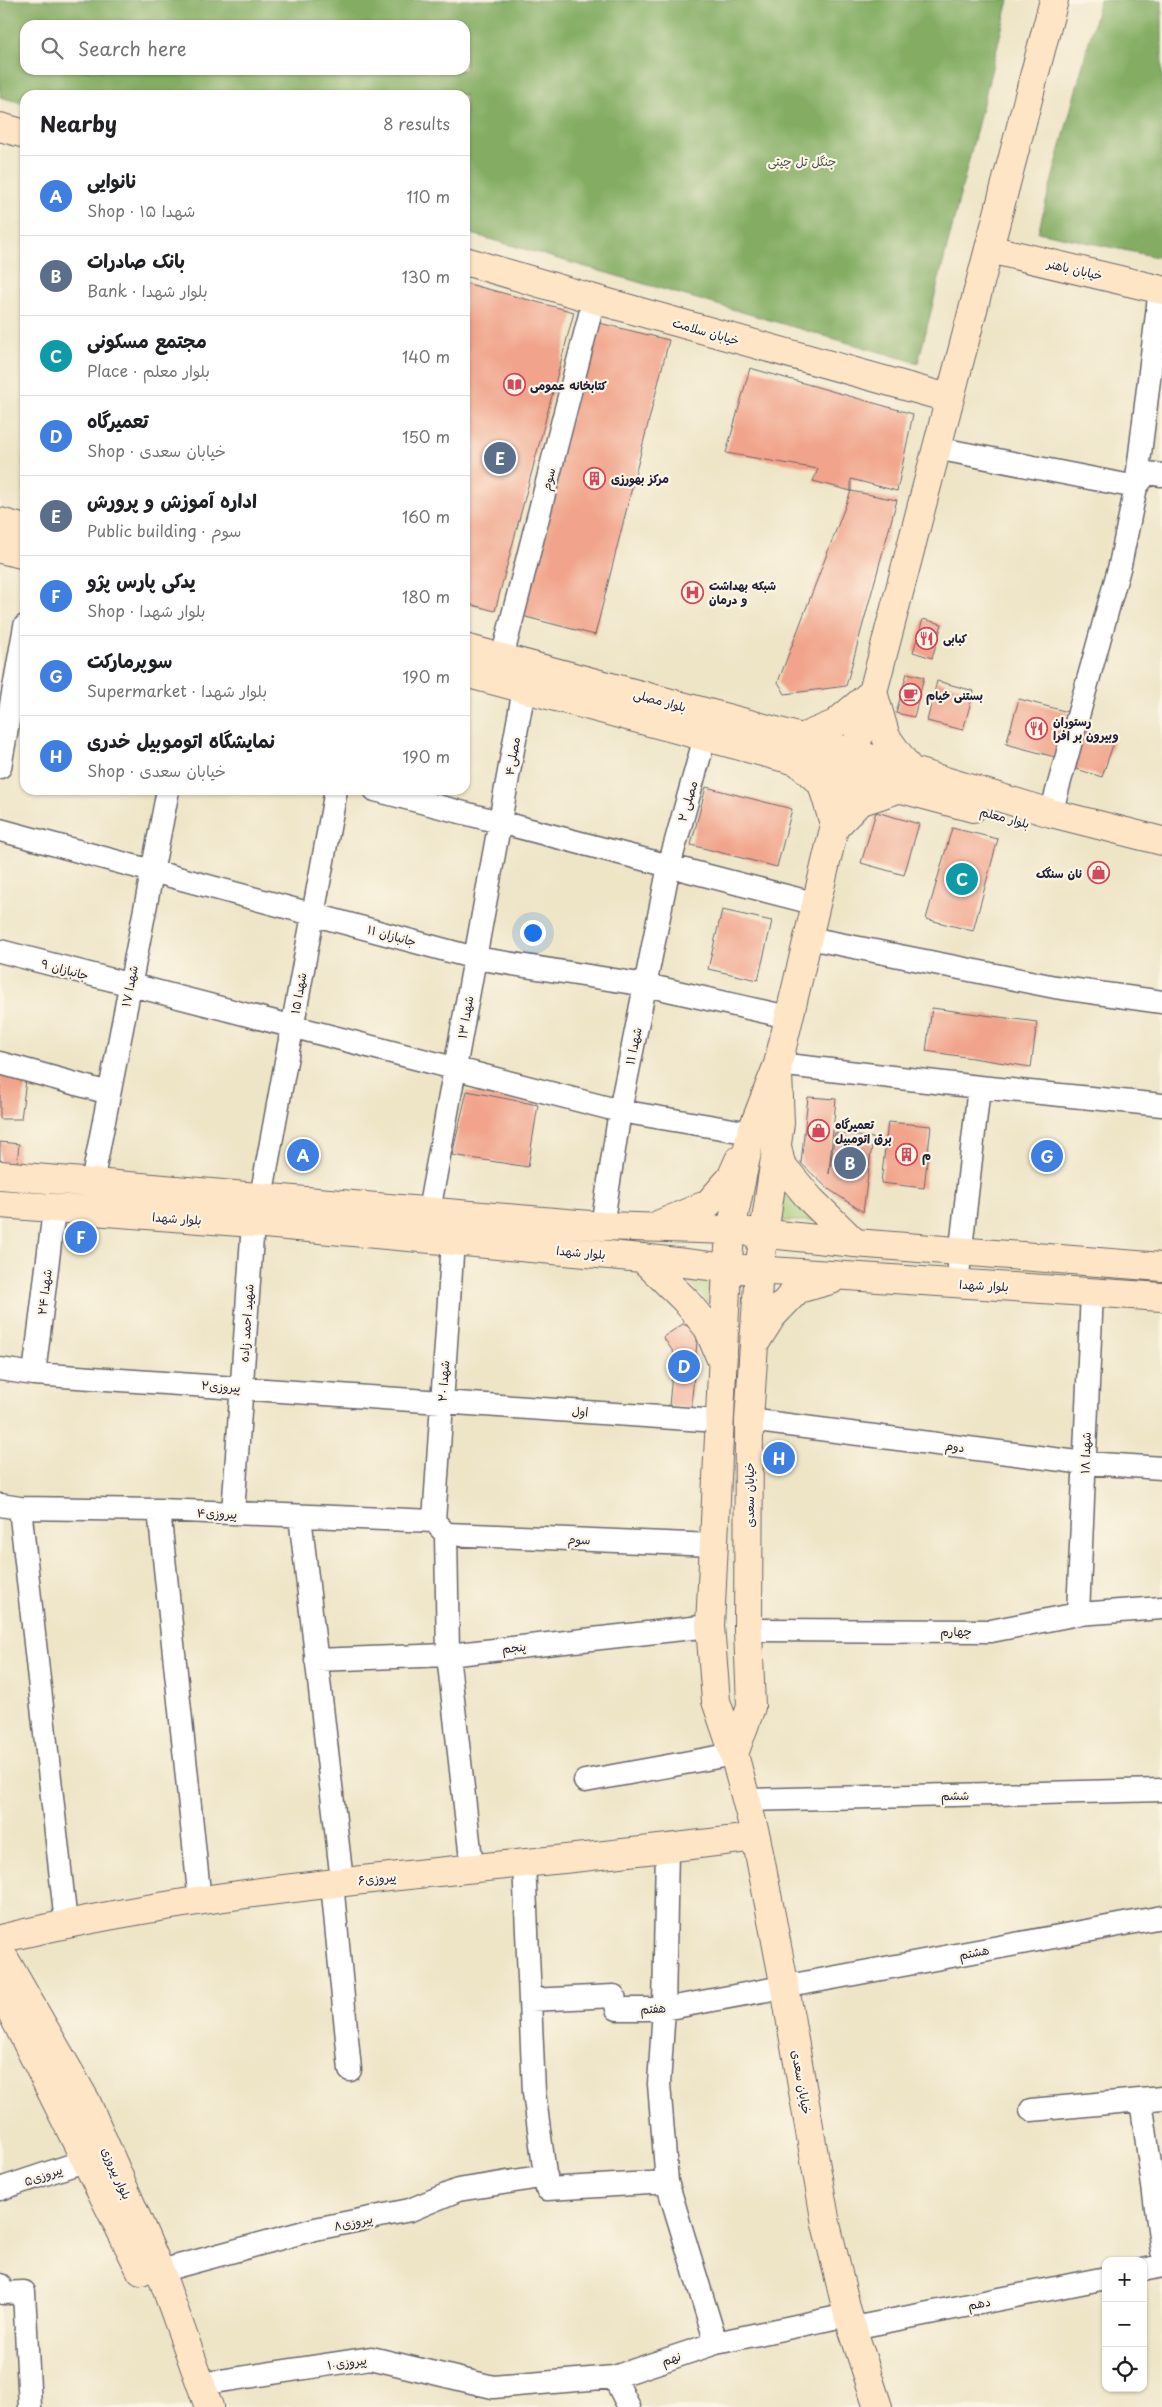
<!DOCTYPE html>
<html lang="en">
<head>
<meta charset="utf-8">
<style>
	:root { --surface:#fff; --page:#f2f2f2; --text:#202124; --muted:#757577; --line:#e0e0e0; --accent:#d1495b }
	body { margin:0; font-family:"Playpen Sans","Playpen Sans Arabic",sans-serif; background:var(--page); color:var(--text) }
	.controls { position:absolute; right:15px; bottom:15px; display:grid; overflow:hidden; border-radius:10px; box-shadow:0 1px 4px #0004 }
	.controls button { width:45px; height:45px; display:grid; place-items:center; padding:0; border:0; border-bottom:1px solid var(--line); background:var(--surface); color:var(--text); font:25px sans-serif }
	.you { position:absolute; left:532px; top:932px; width:18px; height:18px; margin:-12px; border:4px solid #fff; border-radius:50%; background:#1a73e8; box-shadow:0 0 0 8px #1a73e833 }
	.badge { display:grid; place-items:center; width:32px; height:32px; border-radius:50%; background:var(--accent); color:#fff; font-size:16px; font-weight:700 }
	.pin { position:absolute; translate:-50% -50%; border:2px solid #fff; box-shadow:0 1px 5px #0006 }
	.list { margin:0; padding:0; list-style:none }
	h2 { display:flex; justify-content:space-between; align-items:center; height:65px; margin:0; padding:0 20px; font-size:21px }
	h2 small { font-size:16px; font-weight:400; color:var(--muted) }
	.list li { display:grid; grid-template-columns:32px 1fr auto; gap:15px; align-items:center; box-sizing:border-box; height:80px; padding:0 20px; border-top:1px solid var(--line) }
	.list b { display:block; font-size:19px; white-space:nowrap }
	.list p { margin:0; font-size:16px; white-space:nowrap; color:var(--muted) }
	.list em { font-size:16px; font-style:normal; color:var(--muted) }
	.icon { flex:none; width:28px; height:28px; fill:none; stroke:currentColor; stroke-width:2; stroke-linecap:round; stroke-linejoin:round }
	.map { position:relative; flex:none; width:1162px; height:2407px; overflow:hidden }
	.search { position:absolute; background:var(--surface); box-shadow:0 1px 4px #0004; left:20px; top:20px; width:450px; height:55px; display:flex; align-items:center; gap:12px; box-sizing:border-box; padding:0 18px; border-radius:15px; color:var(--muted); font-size:19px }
	.panel { position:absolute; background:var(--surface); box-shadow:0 1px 4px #0004; left:20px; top:90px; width:450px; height:705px; border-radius:15px }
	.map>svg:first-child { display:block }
	.green { fill:#a6c972; stroke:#647656 }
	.forest { fill:#84ad64; stroke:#536850; fill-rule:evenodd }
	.building { fill:#f1a48b }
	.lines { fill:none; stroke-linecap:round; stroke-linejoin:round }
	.street-casing { stroke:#69666c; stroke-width:25 }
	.secondary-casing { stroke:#69666c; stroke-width:30 }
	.street { stroke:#fff; stroke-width:22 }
	.secondary { stroke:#fee5c5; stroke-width:28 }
	.labels { text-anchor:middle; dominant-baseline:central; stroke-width:4.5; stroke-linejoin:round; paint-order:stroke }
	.park-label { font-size:12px; fill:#4a544c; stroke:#fcf5e5 }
	.street-label { font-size:12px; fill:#22223b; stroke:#fcf5e5 }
	.poi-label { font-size:12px; font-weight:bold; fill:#22223b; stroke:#fcf5e5; text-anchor:start }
</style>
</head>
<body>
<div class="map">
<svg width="1162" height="2407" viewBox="0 0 1162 2407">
	<rect width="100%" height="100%" fill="#fcf5e5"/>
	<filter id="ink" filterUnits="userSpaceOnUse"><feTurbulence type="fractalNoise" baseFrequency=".02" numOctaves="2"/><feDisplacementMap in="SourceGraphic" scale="10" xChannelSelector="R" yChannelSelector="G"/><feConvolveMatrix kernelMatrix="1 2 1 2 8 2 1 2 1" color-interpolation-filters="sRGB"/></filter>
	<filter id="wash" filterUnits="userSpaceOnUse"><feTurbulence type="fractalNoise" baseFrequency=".0096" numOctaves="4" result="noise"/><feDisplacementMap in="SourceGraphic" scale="20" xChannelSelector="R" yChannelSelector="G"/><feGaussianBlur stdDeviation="1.12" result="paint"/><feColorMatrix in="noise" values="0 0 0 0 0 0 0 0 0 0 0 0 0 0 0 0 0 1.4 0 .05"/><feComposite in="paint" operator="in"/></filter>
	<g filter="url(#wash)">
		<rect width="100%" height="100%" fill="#eee5c7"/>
		<path class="green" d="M772,1186L817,1221H766Z
			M716,1273L712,1306L681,1275Z"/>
		<path class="forest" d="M0,0H1009L918,363L465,232V95H25V104L0,97ZM25,25H465V70H25Z
			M1100,0H1162V258L1038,232Z"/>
		<g id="blocks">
			<path class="building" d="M465,283L574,312L495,611L465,603Z
				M595,322L669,340L595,635L522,616Z
				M750,368L913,414L897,491L851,479V491L897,500L846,686L785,694L778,682L851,491L813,481L818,469L726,453Z
				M923,619L942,624L932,658L913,652Z
				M907,673L924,677L914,717L896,713Z
				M937,681L974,691L963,730L927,721Z
				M1019,699L1068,712L1055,757L1006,744Z
				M1082,729L1115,739L1102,777L1070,767Z
				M706,787L792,809L777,867L691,845Z
				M876,812L919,824L904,875L861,863Z
				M952,828L998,839L973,931L926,919Z
				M722,910L772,921L758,980L708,969Z
				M932,1008L1037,1022L1031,1067L926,1051Z
				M0,1068L27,1073L21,1119H0Z
				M467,1091L538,1105L528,1167L452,1155Z
				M808,1097L836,1099L829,1174L835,1133L873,1138L863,1212L827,1188L801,1163Z
				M888,1122L931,1126L924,1188L881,1183Z
				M0,1142L19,1144L17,1166L0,1165Z
				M683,1324L698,1331L691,1408L669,1406L674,1353L663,1337Z"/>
		</g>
	</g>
	<g filter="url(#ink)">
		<use href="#blocks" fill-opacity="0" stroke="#69666c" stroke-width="1"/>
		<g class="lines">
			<defs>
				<path id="street" d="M936,448L1136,487L1147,473L1162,475
					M502,658L594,299
					M0,767L25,626
					M375,790L817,904
					M1051,813L1120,565L1136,487L1160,289
					M0,830L475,958L646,985L788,1017
					M809,938L1055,987L1162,1002
					M0,951L620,1111L751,1133
					M0,1063L109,1093
					M778,1064L979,1087L1162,1105
					M92,1183L168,790
					M261,1197L336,790
					M429,1211L524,689
					M602,1226L620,1111L669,866L705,737
					M957,1284L979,1087
					M0,1369L34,1374L718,1421
					M34,1374L54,1210
					M749,1420L1085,1463L1162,1468
					M0,1505L20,1508L159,1510L434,1521
					M20,1508L66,1923
					M159,1510L200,1902
					M233,1513L253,1223
					M300,1516L342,1881
					M434,1521L446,1534L448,1655L472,1868
					M434,1521L453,1241
					M446,1534L713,1545
					M1078,1614L1092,1292
					M748,1630L991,1631L1078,1614L1162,1608
					M316,1660L448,1655L710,1626
					M585,1781L734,1754
					M747,1800L1162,1790
					M667,1849L664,2009L659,2084L667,2182L716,2343
					M524,1863L534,2092L547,2189L667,2182
					M332,1883L350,2070
					M530,2000L614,1996L617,2009H664L1162,1917
					M1141,2100L1162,2251
					M1031,2110L1162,2098
					M0,2189L87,2160
					M1143,2270L1162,2266
					M160,2271L315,2229L410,2210L458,2190L546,2176
					M0,2285L2,2293L24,2292L30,2407
					M853,2328L1106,2278
					M614,2377L629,2407
					M200,2384L371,2358L493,2387L614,2377L716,2343L848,2315"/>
				<path id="secondary" d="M0,127L25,134
					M989,249L1162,290
					M465,261L594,299L948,398
					M0,522L25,529
					M0,549L25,555
					M465,648L813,741L1051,813L1162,841
					M465,673L973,808
					M801,738L835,724L873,692L886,737L910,770
					M797,761L822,784L835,827L859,802L901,788
					M777,1146L781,1164L810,1199L855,1243
					M0,1175L602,1226L731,1230L855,1243L1162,1267
					M0,1204L253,1223L642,1258L727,1268L1162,1297
					M660,1224L708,1204L731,1178L739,1160
					M642,1258L685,1300L708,1328L720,1357
					M755,1343L772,1316L798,1289L831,1280
					M734,1754L751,1707L748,1630L749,1420L759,1269L780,1123L778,1073
					M0,1939C248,1879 504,1871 756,1837
					M0,1951L86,2101L160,2271L209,2407
					M0,1989L141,2271
					M878,2407L848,2315L826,2224L785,1988L756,1837L734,1754L716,1701L710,1626L727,1268L731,1230L751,1133L778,1064L847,774L873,692L1054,0"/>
			</defs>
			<use href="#street" class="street-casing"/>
			<use href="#secondary" class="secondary-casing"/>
			<use href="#street" class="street"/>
			<use href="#secondary" class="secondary"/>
		</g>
	</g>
	<defs>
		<symbol id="library-ring" viewBox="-11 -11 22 22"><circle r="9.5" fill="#fcf5e5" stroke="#d1495b" stroke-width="1.5"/><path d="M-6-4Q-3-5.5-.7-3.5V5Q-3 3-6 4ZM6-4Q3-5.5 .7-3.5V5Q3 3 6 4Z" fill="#d1495b"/></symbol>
		<symbol id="building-ring" viewBox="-11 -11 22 22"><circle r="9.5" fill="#fcf5e5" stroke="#d1495b" stroke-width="1.5"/><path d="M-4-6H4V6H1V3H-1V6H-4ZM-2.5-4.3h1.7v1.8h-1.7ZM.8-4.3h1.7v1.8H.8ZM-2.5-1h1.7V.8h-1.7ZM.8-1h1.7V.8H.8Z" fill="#d1495b"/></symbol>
		<symbol id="hospital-ring" viewBox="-11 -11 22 22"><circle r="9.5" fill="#fcf5e5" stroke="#d1495b" stroke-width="1.5"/><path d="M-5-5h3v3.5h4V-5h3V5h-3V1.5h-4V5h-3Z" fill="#d1495b"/></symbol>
		<symbol id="restaurant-ring" viewBox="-11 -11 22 22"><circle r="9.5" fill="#fcf5e5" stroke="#d1495b" stroke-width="1.5"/><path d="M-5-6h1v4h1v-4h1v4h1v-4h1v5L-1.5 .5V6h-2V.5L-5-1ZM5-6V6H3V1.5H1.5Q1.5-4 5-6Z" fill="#d1495b"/></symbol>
		<symbol id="cafe-ring" viewBox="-11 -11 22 22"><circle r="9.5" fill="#fcf5e5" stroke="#d1495b" stroke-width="1.5"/><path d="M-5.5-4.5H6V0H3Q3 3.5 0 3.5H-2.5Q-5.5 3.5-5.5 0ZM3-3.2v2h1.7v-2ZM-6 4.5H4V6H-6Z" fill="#d1495b"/></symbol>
		<symbol id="shop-ring" viewBox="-11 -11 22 22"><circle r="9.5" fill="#fcf5e5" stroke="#d1495b" stroke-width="1.5"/><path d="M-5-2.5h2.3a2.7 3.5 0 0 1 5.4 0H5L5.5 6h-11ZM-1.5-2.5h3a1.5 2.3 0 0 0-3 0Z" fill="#d1495b"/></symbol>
	</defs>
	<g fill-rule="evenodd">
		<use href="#library-ring" x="502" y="372" width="25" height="25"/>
		<use href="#building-ring" x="582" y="466" width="25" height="25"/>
		<use href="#hospital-ring" x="680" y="580" width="25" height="25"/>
		<use href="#restaurant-ring" x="914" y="626" width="25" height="25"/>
		<use href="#cafe-ring" x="898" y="682" width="25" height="25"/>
		<use href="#restaurant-ring" x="1024" y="716" width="25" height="25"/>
		<use href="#shop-ring" x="1086" y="860" width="25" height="25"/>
		<use href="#shop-ring" x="806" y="1118" width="25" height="25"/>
		<use href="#building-ring" x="894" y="1142" width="25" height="25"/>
	</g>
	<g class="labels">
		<g class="park-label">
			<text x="802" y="161">جنگل تل چیتی</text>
		</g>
		<g class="street-label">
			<text transform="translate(1075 269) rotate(13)">خیابان باهنر</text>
			<text transform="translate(706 331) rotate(16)">خیابان سلامت</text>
			<text transform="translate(548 479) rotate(-76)">سوم</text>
			<text transform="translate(660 700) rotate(15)">بلوار مصلی</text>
			<text transform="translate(512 756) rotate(-80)">مصلی۴</text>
			<text transform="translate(687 801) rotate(-74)">مصلی ۲</text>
			<text transform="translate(1005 817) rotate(15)">بلوار معلم</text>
			<text transform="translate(392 935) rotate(15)">جانبازان ۱۱</text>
			<text transform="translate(65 969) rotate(15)">جانبازان ۹</text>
			<text transform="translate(129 986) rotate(-79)">شهدا ۱۷</text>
			<text transform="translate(298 993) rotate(-80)">شهدا ۱۵</text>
			<text transform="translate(465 1017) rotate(-80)">شهدا ۱۳</text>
			<text transform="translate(633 1046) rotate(-78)">شهدا ۱۱</text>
			<text transform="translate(177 1218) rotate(4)">بلوار شهدا</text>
			<text transform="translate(581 1252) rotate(5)">بلوار شهدا</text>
			<text transform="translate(984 1285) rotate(3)">بلوار شهدا</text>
			<text transform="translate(44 1292) rotate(-83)">شهدا ۲۴</text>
			<text transform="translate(246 1323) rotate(-86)">شهید احمد زاده</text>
			<text transform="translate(443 1381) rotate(-86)">شهدا ۲۰</text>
			<text transform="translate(221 1386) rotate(4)">پیروزی۲</text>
			<text transform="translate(580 1411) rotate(4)">اول</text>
			<text transform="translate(955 1446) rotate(7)">دوم</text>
			<text transform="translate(1085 1453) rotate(-88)">شهدا ۱۸</text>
			<text transform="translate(749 1495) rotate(-90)">خیابان سعدی</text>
			<text transform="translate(217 1513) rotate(2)">پیروزی۴</text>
			<text transform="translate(579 1539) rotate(2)">سوم</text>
			<text x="956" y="1631">چهارم</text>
			<text transform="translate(514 1647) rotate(-6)">پنجم</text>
			<text transform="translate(955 1795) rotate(-1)">ششم</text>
			<text transform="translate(377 1878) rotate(-6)">پیروزی۶</text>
			<text transform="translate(974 1952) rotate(-11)">هشتم</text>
			<text transform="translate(653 2008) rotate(-3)">هفتم</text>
			<text transform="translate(802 2082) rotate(80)">خیابان سعدی</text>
			<text transform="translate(117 2173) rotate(66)">بلوار پیروزی</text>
			<text transform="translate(43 2175) rotate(-19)">پیروزی۵</text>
			<text transform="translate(353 2222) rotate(-12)">پیروزی۸</text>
			<text transform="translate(979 2303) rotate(-11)">دهم</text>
			<text transform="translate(671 2358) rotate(-19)">نهم</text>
			<text transform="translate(347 2362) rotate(-8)">پیروزی۱۰</text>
		</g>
		<g class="poi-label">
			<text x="530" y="385">کتابخانه عمومی</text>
			<text x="611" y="478">مرکز بهورزی</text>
			<text x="709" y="585">شبکه بهداشت<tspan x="709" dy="14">و درمان</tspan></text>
			<text x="943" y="638">کبابی</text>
			<text x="926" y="695">بستنی خیام</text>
			<text x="1053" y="721">رستوران<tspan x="1053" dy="14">وبیرون بر افرا</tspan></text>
			<text x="1082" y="873" text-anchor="end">نان سنگک</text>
			<text x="835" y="1124">تعمیرگاه<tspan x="835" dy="14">برق اتومبیل</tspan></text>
			<text x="922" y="1155">م</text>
		</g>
	</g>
</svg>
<div class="controls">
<button>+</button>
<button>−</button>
<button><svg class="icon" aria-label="locate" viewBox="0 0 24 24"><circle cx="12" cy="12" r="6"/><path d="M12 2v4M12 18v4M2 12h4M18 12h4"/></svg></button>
</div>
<div class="you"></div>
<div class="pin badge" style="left:303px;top:1155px;background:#3f7fe0">A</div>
<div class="pin badge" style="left:850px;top:1163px;background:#5c6f8a">B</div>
<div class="pin badge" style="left:962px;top:879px;background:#0f9aa8">C</div>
<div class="pin badge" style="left:684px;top:1366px;background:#3f7fe0">D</div>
<div class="pin badge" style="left:500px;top:458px;background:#5c6f8a">E</div>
<div class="pin badge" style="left:81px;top:1237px;background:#3f7fe0">F</div>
<div class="pin badge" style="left:1047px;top:1156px;background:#3f7fe0">G</div>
<div class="pin badge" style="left:779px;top:1458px;background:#3f7fe0">H</div>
<div class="search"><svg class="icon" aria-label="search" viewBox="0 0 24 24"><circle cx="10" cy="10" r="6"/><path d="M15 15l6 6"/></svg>Search here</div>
<section class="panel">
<h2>Nearby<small>8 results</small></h2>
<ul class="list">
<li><span class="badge" style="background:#3f7fe0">A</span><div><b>نانوایی</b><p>Shop · شهدا ۱۵</p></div><em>110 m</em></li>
<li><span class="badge" style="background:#5c6f8a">B</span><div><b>بانک صادرات</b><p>Bank · بلوار شهدا</p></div><em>130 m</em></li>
<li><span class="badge" style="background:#0f9aa8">C</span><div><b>مجتمع مسکونی</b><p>Place · بلوار معلم</p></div><em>140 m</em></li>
<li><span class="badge" style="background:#3f7fe0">D</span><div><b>تعمیرگاه</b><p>Shop · خیابان سعدی</p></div><em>150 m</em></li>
<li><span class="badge" style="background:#5c6f8a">E</span><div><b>اداره آموزش و پرورش</b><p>Public building · سوم</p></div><em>160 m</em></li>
<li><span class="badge" style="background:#3f7fe0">F</span><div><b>یدکی پارس پژو</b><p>Shop · بلوار شهدا</p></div><em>180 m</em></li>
<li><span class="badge" style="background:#3f7fe0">G</span><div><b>سوپرمارکت</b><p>Supermarket · بلوار شهدا</p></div><em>190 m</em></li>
<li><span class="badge" style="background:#3f7fe0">H</span><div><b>نمایشگاه اتوموبیل خدری</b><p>Shop · خیابان سعدی</p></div><em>190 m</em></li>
</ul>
</section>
</div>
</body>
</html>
